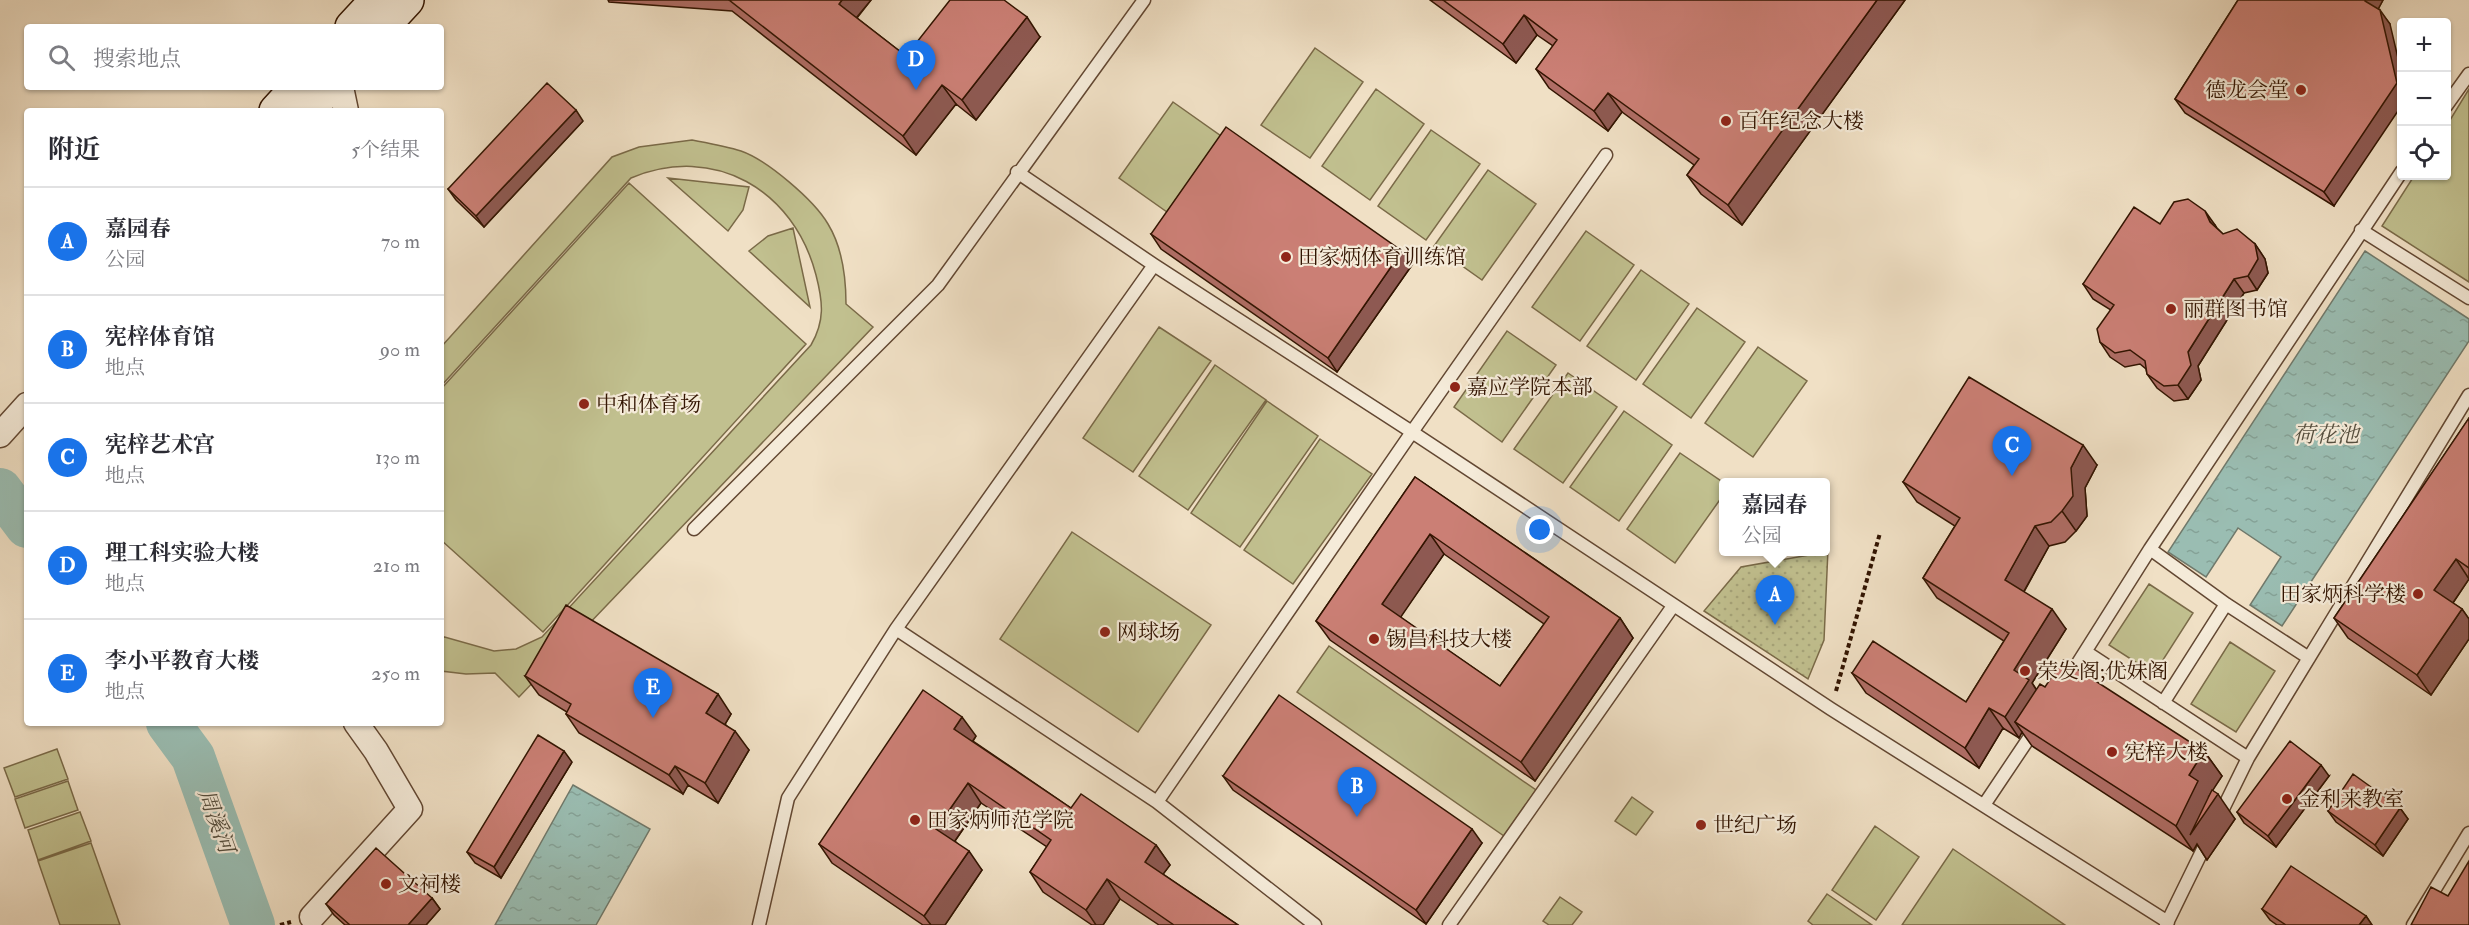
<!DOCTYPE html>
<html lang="zh">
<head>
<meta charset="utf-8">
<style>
	:root { --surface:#fff; --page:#f2f2f3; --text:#2b2b33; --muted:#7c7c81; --line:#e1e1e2; --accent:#1a73e8 }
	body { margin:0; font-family:"IM FELL Double Pica","Noto Serif SC",serif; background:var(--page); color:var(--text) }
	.controls { position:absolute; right:18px; top:18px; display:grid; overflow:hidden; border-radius:6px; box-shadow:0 2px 4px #0004 }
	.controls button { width:54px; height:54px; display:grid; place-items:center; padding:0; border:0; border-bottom:2px solid var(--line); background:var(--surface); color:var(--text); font:30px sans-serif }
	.you { position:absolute; left:1540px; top:530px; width:21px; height:21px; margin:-15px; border:4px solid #fff; border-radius:50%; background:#1a73e8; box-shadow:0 0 0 9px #1a73e833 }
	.badge { display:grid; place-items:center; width:39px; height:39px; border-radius:50%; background:var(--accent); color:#fff; font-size:20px; font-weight:700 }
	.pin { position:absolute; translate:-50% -50px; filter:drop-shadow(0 2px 3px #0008) }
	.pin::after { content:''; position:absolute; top:32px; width:21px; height:18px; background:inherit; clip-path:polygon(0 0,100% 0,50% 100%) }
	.popup { position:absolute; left:1719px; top:478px; width:111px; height:78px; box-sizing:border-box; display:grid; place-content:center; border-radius:6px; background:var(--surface); filter:drop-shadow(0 2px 4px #0005); font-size:20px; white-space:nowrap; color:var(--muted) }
	.popup b { font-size:22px; color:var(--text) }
	.popup::after { content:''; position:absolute; left:50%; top:100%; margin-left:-12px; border:12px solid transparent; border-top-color:var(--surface) }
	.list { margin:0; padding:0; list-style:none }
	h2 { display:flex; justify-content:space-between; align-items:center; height:78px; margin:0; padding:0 24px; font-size:26px }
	h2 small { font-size:20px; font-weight:400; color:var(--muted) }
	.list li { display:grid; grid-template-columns:39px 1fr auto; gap:18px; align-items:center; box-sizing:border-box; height:108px; padding:0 24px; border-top:2px solid var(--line) }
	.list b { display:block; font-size:22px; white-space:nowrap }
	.list p { margin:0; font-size:20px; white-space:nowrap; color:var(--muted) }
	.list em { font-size:20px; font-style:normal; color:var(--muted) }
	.icon { flex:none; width:33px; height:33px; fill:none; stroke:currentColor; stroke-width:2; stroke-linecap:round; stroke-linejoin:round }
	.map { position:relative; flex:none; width:2469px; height:925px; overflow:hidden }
	.search { position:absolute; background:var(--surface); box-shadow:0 2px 4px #0004; left:24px; top:24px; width:420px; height:66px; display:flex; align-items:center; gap:15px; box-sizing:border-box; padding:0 21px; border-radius:6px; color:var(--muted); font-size:22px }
	.panel { position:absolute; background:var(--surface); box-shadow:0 2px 4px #0004; left:24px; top:108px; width:420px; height:618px; border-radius:6px }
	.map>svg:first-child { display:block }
	.grass { fill:#c1c08f; stroke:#7a6a48; stroke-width:1.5 }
	.park { fill:url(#park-dots); stroke:#7a6a48; stroke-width:1.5 }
	.water { fill:url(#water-ripples); stroke:#70796b; stroke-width:1.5 }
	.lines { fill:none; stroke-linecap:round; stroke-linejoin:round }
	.river { stroke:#9abdb2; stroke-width:44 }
	.lane-casing { stroke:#624732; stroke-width:15 }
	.street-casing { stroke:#624732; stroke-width:27 }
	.secondary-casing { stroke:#321401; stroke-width:36 }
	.path { stroke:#321401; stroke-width:4; stroke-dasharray:4.5 3; stroke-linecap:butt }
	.lane { stroke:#f5ebd9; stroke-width:12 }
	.street { stroke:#f5ebd9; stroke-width:24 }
	.secondary { stroke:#f5ebd9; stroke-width:33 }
	.wall { fill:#af6d65; stroke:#321401; stroke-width:1.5; fill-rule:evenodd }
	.shaded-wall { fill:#8e5952; stroke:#321401; stroke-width:1.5 }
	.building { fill:#cb7f75; stroke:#321401; stroke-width:1.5; fill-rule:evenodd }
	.poi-dot { fill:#8f2418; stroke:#f5ebd9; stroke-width:2 }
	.labels { text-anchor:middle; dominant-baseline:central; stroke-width:4.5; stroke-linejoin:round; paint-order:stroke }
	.poi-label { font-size:21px; fill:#321401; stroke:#f5ebd9; text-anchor:start }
	.water-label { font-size:22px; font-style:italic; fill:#564f3f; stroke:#f5ebd9 }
</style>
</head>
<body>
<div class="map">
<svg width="2469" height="925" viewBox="0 0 2469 925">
	<defs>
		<pattern id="park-dots" width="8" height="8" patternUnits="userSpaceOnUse" patternTransform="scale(1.5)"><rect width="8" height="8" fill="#c1c08f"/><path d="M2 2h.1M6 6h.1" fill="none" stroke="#a6a47a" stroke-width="1.8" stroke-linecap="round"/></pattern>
		<pattern id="water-ripples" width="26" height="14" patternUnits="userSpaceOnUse" patternTransform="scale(1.5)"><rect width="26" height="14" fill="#9abdb2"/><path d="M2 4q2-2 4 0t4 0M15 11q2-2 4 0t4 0" fill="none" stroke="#85a297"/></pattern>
	</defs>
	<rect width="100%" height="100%" fill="#f0e0c5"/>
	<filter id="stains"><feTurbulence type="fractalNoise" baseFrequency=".00333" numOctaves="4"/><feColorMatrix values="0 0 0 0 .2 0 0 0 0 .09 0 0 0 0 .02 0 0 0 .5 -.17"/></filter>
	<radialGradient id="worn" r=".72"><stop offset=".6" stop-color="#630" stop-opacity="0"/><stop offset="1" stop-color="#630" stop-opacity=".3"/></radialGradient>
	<path class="grass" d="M1315,48L1363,82L1310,158L1261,125Z
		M1376,89L1424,124L1370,200L1322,166Z
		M2469,89V282L2382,226L2414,176H2446L2447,125Z
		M1173,102L1221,136L1167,212L1119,178Z
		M1431,130L1480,164L1426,240L1378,206Z
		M692,140C708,143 726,146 741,151C767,160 814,200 828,224C842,247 846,278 846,304L873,327L519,697L495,673L466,674L441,671V636L494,651L516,649L542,637L811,345C825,321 823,302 816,275C794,190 714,143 631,178L441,386V347L612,157L639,147Z
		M1488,170L1536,204L1482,280L1434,246Z
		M668,178L749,187L743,210L728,231Z
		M629,183L806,344L543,632L441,540V389Z
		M793,228L810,307L749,251L768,236Z
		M1586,231L1634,265L1580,341L1532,307Z
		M1641,270L1689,304L1636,380L1587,346Z
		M1697,308L1745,342L1691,418L1643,384Z
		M1159,327L1211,361L1133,472L1083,438Z
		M1507,331L1556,365L1502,442L1454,407Z
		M1758,347L1807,381L1753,457L1705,423Z
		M1215,365L1266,400L1188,510L1139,476Z
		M1568,373L1617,407L1563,483L1514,449Z
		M1267,401L1318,436L1240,547L1191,513Z
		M1624,411L1672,445L1619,521L1570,487Z
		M1320,439L1372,474L1293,584L1244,550Z
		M1680,453L1724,483V494L1675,563L1627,529Z
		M1072,532L1211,625L1138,732L1000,639Z
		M2149,584L2193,613L2154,674L2109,645Z
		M2230,642L2275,671L2236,732L2191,704Z
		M1329,646L1536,790L1504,836L1297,692Z
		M57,749L68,779L15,797L4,768Z
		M68,781L78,810L25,828L15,799Z
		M1632,797L1653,812L1636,835L1615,821Z
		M80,812L91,841L38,860L28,830Z
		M1875,826L1919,857L1876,920L1832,890Z
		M91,843L120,925H60L38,861Z
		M1953,849L2065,925H1902Z
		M1827,894L1872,925H1813L1808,921Z
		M1560,897L1582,912L1572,925H1549L1543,921Z"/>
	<path class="park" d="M1828,549L1824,640L1808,679L1704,611L1741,567L1826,552Z"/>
	<path class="water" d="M2365,251L2469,319V341L2282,626L2250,605L2281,557L2238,528L2206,577L2168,552Z
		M573,785L650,829L596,925H495Z"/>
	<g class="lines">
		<path class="river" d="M0,490L27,526
			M168,723L193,757L253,925"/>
		<defs>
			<path id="lane" d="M2446,106L2469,74
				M1017,172L1154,265L1412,432L1831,709L2168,922
				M2361,230L2469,298
				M1154,265L896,629L1157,802L1315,925
				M694,529L938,285L1144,0
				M2150,549L2226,604L2309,658
				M2086,652L2248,758
				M2066,682L2150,549L2402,171
				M2163,703L2226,604
				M1157,802L1412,432L1606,155
				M1984,805L2037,726
				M2218,819L2248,758L2469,395
				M759,925L788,798L896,629
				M1449,925L1673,606
				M2166,925L2209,837
				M2413,925L2469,833"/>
			<path id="street" d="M341,87L346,111
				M0,435L27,405
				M312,917L410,809L376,751L356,723"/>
			<path id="secondary" d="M352,27L377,0
				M382,27L407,0
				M276,111L298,87
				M307,111L329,87"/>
		</defs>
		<use href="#lane" class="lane-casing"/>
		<use href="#street" class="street-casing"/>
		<use href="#secondary" class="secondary-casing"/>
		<path class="path" d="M2446,54H2448
			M2400,66H2402
			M1836,691L1880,533
			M280,925L291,922"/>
		<use href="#lane" class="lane"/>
		<use href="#street" class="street"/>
		<use href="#secondary" class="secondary"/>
	</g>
	<path class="wall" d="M608,0H871L857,18L906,56L1040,37L976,120L956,104L916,155L732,11L609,2Z
		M1430,0H1905L1742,225L1701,194L1687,175L1694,165L1622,112L1608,131L1549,88L1536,69L1553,46L1537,35L1516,63Z
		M2238,0H2383L2378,9L2390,24L2334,206L2185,113L2175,99Z
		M583,121L484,227L456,200L448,189Z
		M2160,224L2215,225L2217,228L2223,234L2255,244L2265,259L2268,273L2257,290L2244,293L2198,366L2201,380L2188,399L2174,401L2157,388L2147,374L2146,369L2140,364L2125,367L2110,357L2100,342L2111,310L2093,299L2083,284Z
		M1151,234L1412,265L1337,372L1161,249Z
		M2469,418V579L2453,603L2462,609L2469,619V639L2431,695L2348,638L2334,618Z
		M2097,465L2085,488L2087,516L2076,531L2065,542L2049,546L2024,592L2066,629L2032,683L2036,689L2045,687L2204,751L2222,776L2212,790L2235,819L2207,860L2197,844L2193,851L2032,746L2022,732L2019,738L2003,728L1979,768L1866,693L1852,673L1966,702L2004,641L1937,598L1923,578L1955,526L1917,502L1903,482Z
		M1415,477L1620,618L1633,638L1535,781L1330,640L1316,621ZM1444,554L1544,624L1500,686L1400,617Z
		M525,676L731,714L725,724L749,750L718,803L688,785L683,794L579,733L566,714L567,712L539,695Z
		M976,736L973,741L1071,808L1156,845L1170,865L1163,874L1238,925H1159L1120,899L1103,925H1092L1043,892L1030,872L1047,847L981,803L955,841L982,870L945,925H923L832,863L819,844Z
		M572,762L501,878L475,863L467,852Z
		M1223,776L1482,843L1426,924L1233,790Z
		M2329,776L2276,847L2244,823L2237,812Z
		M2400,808L2408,819L2383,856L2336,822L2328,811Z
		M432,898L440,909L426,925H345L334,915L326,904Z
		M2262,909L2366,916L2372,925H2277L2270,920Z"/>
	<path class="shaded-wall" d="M842,0H871L852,23L839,4Z
		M1877,0H1905L1742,225L1728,205Z
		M2365,0H2383L2375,15L2365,1Z
		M2380,10L2390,24L2402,75V105L2334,206L2324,192Z
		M1524,15L1537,35L1516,63L1503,44Z
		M1027,17L1040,37L976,120L962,100Z
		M942,85L956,104L916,155L903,136Z
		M1608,93L1622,112L1608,131L1594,111Z
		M576,110L583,121L484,227L476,216Z
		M2205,211L2215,225L2220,236L2210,222Z
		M2255,244L2265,259L2268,273L2257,290L2248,276Z
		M1402,251L1412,265L1337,372L1328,358Z
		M2234,279L2244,293L2198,366L2201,380L2188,399L2178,385L2188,352Z
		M2083,445L2097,465L2085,488L2087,516L2076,531L2062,511L2071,468Z
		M2035,526L2049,546L2019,600L2005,580Z
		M1430,534L1444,554L1396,624L1382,604Z
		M2456,559L2469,579L2448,610L2434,590Z
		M2052,609L2066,629L2032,683L2043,700L2015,722L2022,732L2019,738L2005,717L2014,670Z
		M2462,609L2469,619V639L2431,695L2417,675Z
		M1620,618L1633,638L1535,781L1521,762Z
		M718,694L731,714L720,733L706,713Z
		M1989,708L2003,728L1979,768L1965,748Z
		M962,717L976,736L968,748L954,729Z
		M735,731L749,750L718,803L705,783Z
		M564,751L572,762L501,878L494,867Z
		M2204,751L2222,776L2209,796L2218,794L2235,819L2207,860L2197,844L2193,851L2176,826L2189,775Z
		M2321,765L2329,776L2276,847L2268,836Z
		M675,766L688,785L683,794L669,775Z
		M968,783L981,803L950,848L936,829Z
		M2400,808L2408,819L2383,856L2375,845Z
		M1472,829L1482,843L1426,924L1416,910Z
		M1156,845L1170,865L1158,881L1145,862Z
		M969,851L982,870L945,925H931L924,916Z
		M1107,879L1120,899L1103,925H1096L1086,910Z
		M432,898L440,909L426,925H408Z
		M2366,916L2372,925H2359Z"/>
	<path class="building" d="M729,0H842L839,4L906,56L950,0H1004L1027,17L962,100L942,85L903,136Z
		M1443,0H1877L1728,205L1687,175L1699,159L1608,93L1594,111L1536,69L1557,40L1524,15L1503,44Z
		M2238,0H2365V1L2380,10L2397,83L2324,192L2175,99Z
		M547,83L576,110L476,216L448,189Z
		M1226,127L1402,251L1328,358L1151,234Z
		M2188,199L2205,211L2210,222L2223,234L2237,229L2255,244L2258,259L2248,276L2234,279L2188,352L2191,365L2178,385L2164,386L2147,374L2145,361L2130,350L2115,353L2100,342L2097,329L2114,305L2083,284L2134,207L2160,224L2174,202Z
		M1969,377L2083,445L2071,468L2073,496L2062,511L2051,522L2035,526L2005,580L2052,609L2014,670L2029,680L2005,717L1989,708L1965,748L1852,673L1873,641L1966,702L2009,633L1923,578L1960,518L1903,482Z
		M2469,418V568L2456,559L2434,590L2462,609L2417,675L2334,618Z
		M1415,477L1620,618L1521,762L1316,621ZM1430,534L1549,617L1500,686L1382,604Z
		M566,605L718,694L706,713L735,731L705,783L675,766L669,775L566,714L571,704L525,676Z
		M2063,660L2204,751L2189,775L2198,781L2176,826L2015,722L2040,684L2045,687Z
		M923,690L962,717L954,729L1071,808L1081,794L1156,845L1145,862L1238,925H1174L1107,879L1086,910L1030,872L1051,840L968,783L936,829L969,851L924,916L819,844Z
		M1279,695L1472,829L1416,910L1223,776Z
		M538,735L564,751L494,867L467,852Z
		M2290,741L2321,765L2268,836L2237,812Z
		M2353,774L2400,808L2375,845L2328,811Z
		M2212,790L2218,794L2190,835Z
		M376,848L432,898L408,925H350L326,904Z
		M2469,861V925H2411L2431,887L2448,896Z
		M2291,866L2366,916L2359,925H2286L2262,909Z"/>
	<g class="poi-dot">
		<circle cx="2301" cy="90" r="6"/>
		<circle cx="1726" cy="121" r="6"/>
		<circle cx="1286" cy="257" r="6"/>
		<circle cx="2171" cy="309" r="6"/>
		<circle cx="1455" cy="387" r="6"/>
		<circle cx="584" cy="404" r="6"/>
		<circle cx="2418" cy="594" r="6"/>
		<circle cx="1105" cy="632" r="6"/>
		<circle cx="1374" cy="639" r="6"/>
		<circle cx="2025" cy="671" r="6"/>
		<circle cx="2112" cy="752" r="6"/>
		<circle cx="2287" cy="799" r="6"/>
		<circle cx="915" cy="820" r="6"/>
		<circle cx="1701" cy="825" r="6"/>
		<circle cx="386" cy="884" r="6"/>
	</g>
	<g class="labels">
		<g class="poi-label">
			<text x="2289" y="90" text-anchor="end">德龙会堂</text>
			<text x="1738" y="121">百年纪念大楼</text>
			<text x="1298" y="257">田家炳体育训练馆</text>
			<text x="2183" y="309">丽群图书馆</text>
			<text x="1467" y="387">嘉应学院本部</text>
			<text x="596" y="404">中和体育场</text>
			<text x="2406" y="594" text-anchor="end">田家炳科学楼</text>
			<text x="1117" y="632">网球场</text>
			<text x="1386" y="639">锡昌科技大楼</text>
			<text x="2037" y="671">荣发阁;优妹阁</text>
			<text x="2124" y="752">宪梓大楼</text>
			<text x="2299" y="799">金利来教室</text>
			<text x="927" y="820">田家炳师范学院</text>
			<text x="1713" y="825">世纪广场</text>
			<text x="398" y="884">文祠楼</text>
		</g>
		<g class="water-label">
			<text x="2326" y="435">荷花池</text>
			<text transform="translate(216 821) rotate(70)">周溪河</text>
		</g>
	</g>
	<rect width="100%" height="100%" filter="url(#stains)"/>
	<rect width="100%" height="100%" fill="url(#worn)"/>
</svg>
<div class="controls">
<button>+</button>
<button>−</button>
<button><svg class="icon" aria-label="locate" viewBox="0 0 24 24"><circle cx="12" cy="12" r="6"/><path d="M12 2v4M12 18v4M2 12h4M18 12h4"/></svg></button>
</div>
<div class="you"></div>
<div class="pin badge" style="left:1775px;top:625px">A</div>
<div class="popup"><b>嘉园春</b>公园</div>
<div class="pin badge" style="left:1357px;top:817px">B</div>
<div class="pin badge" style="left:2012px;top:476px">C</div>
<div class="pin badge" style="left:916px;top:90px">D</div>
<div class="pin badge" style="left:653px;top:718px">E</div>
<div class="search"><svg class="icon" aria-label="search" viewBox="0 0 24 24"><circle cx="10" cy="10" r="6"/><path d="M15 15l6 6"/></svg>搜索地点</div>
<section class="panel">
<h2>附近<small>5个结果</small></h2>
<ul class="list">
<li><span class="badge">A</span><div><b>嘉园春</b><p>公园</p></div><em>70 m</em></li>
<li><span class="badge">B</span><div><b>宪梓体育馆</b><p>地点</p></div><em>90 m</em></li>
<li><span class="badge">C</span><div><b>宪梓艺术宫</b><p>地点</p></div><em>130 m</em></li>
<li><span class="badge">D</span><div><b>理工科实验大楼</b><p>地点</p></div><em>210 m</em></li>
<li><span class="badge">E</span><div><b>李小平教育大楼</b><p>地点</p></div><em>250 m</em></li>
</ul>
</section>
</div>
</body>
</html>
